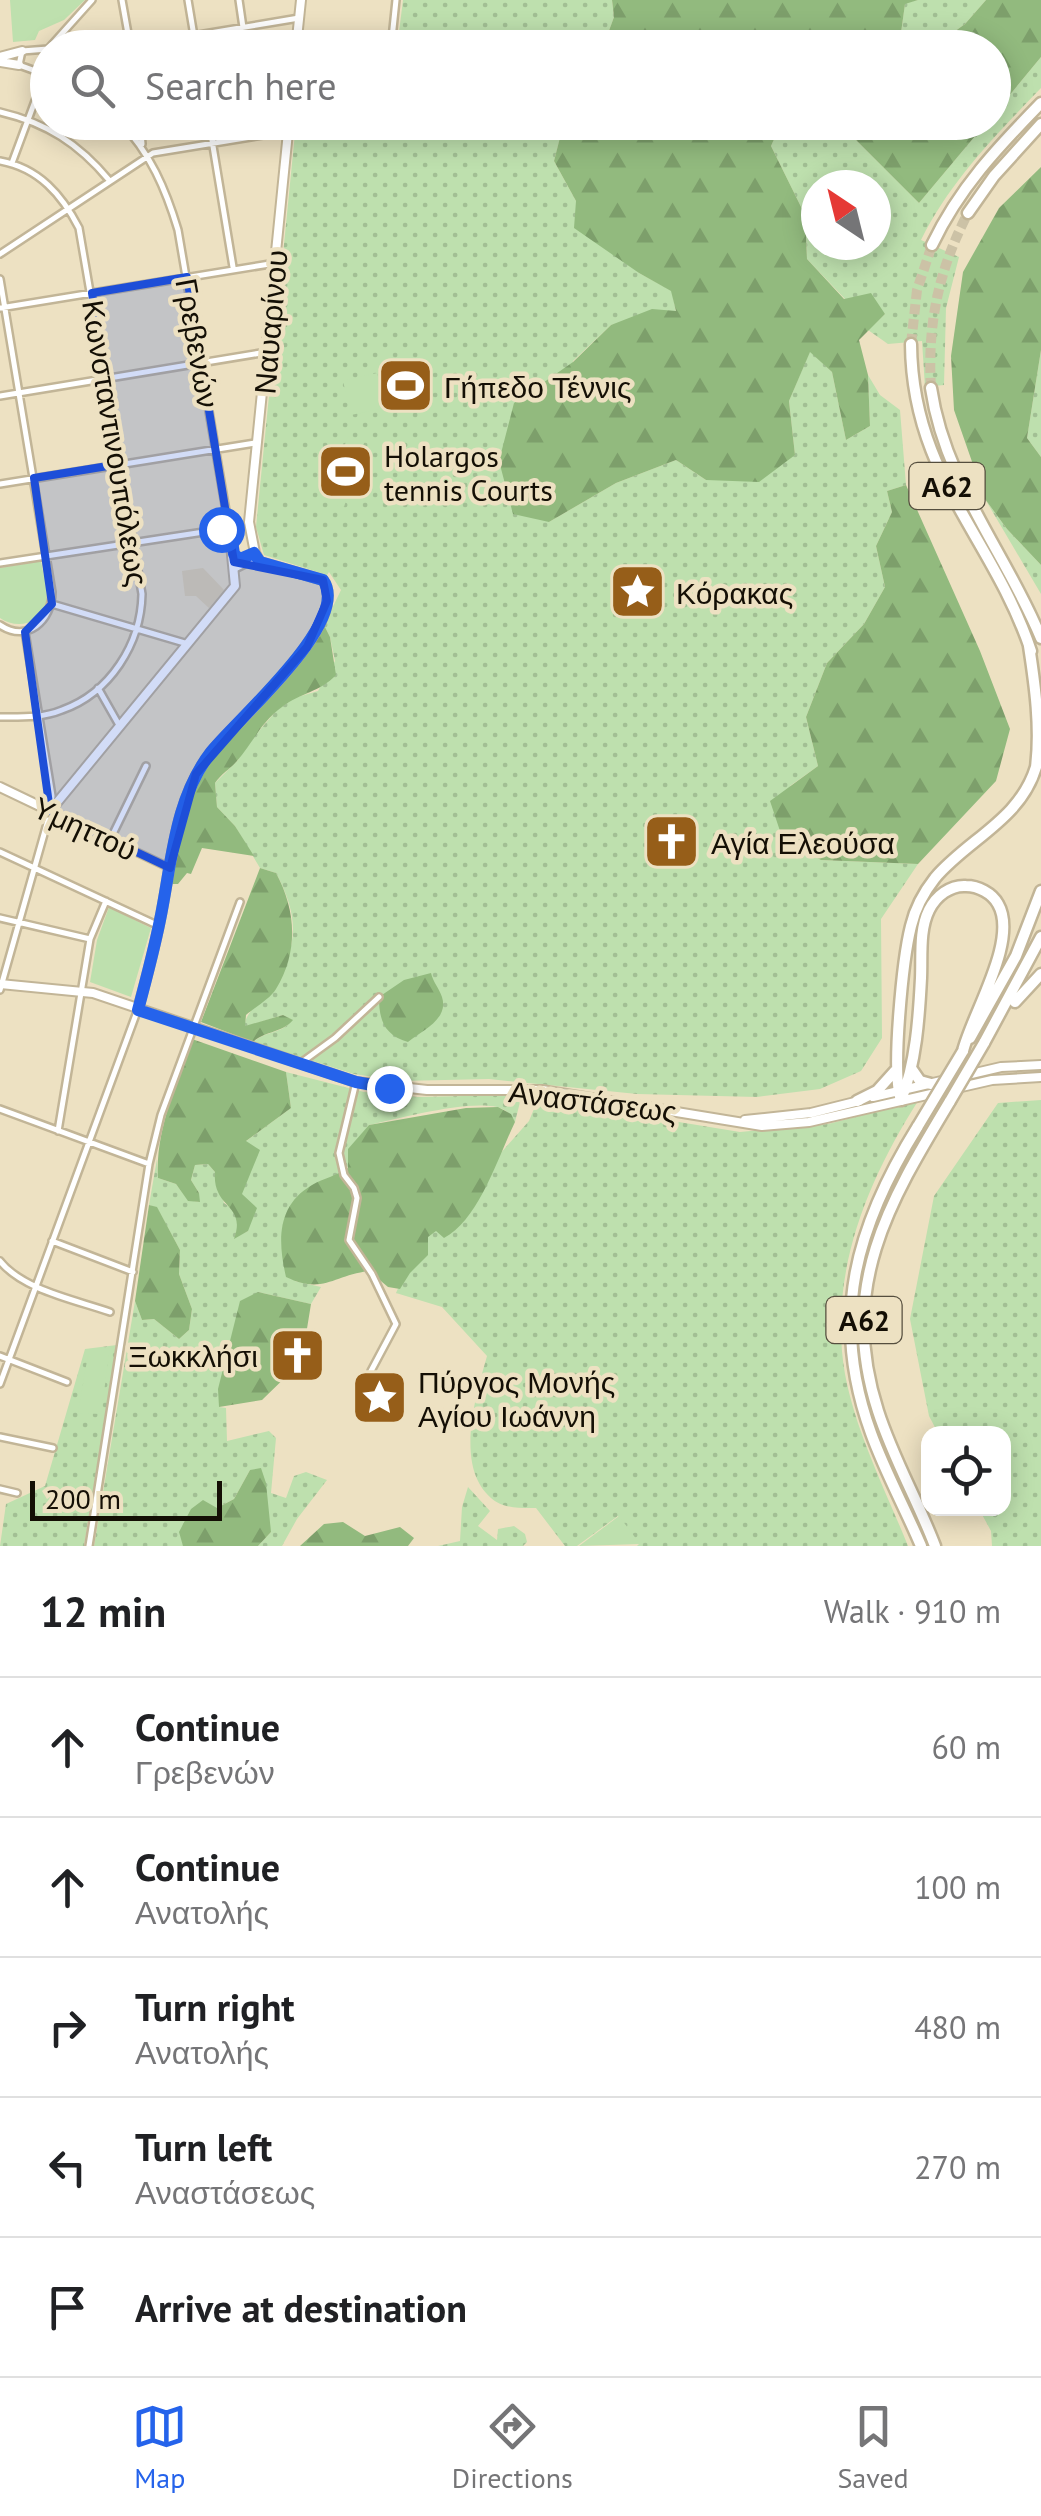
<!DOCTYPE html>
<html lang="en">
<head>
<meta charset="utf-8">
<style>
	:root { --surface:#fff; --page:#f2f2f2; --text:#202124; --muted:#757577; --line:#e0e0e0; --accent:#2563eb }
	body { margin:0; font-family:"PT Sans",sans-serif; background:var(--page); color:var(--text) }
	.controls { position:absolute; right:30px; bottom:30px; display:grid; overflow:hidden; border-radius:20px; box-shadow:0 5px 25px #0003 }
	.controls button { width:90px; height:90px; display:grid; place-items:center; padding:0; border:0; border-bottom:2px solid var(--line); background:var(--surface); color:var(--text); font:50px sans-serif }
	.compass { position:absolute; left:801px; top:170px; width:90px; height:90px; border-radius:50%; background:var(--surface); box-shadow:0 5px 25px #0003; rotate:325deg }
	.scale { position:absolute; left:30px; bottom:25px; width:192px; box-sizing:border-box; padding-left:10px; border:5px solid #140f05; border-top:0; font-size:28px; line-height:35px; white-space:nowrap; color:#140f05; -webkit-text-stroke:8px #ede1c2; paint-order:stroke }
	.stop { position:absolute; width:30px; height:30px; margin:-22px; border:8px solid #2563eb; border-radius:50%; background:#fff }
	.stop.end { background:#2563eb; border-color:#fff; box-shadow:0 2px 10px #0008 }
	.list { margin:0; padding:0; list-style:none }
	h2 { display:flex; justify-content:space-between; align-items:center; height:130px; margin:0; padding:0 40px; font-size:42px }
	h2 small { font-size:32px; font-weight:400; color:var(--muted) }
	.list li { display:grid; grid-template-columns:65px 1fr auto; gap:30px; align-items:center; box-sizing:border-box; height:140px; padding:0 40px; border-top:2px solid var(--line) }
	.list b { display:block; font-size:38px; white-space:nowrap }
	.list p { margin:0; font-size:32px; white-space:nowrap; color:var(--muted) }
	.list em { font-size:32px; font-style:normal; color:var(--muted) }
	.icon { flex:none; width:55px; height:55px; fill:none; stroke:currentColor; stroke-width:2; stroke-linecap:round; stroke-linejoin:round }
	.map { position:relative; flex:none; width:1041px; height:1546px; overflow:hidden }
	.search { position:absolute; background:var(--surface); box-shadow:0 5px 25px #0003; left:30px; right:30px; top:30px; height:110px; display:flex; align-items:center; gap:25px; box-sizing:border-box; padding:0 35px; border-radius:55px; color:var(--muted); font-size:38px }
	.sheet { height:830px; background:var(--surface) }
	nav { display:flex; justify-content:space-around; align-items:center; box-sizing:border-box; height:140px; border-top:2px solid var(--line); background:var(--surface); font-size:28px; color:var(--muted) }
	nav a { display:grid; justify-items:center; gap:5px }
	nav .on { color:var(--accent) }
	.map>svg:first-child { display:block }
	.built { fill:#e4d5af }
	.grass { fill:url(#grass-dots); fill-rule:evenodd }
	.forest { fill:url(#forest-firs) }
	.park { fill:#bee0ae }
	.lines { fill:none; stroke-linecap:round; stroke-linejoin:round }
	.highway-tunnel { stroke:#ccc2a6; stroke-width:10; stroke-dasharray:10 5; stroke-linecap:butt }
	.street-casing { stroke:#c2b597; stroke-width:10 }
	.secondary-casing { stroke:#c2b597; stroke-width:12 }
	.highway-casing { stroke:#c2b597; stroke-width:15 }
	.street { stroke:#fff; stroke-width:5 }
	.secondary { stroke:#fff; stroke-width:8 }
	.highway { stroke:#fff; stroke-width:10 }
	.highway-bridge-casing { stroke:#c2b597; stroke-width:15; stroke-linecap:butt }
	.highway-bridge { stroke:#fff; stroke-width:10 }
	.route { stroke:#2563eb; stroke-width:12 }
	.marked { fill:#1d4ed8; fill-opacity:0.2; stroke:#1d4ed8; stroke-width:8; stroke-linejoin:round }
	.labels { text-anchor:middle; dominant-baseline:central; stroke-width:9; stroke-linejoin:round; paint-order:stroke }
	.shield { fill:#ede1c2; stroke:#554e3e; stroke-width:2.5 }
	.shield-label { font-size:28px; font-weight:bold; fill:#140f05 }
	.street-label { font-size:30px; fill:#140f05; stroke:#ede1c2 }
	.poi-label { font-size:30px; fill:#140f05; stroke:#ede1c2; text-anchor:start }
</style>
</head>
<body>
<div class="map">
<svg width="1041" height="1546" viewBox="0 0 1041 1546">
	<defs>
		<pattern id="grass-dots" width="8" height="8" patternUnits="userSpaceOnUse" patternTransform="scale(2.5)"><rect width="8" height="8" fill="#bee0ae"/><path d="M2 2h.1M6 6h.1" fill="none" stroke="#a2bf94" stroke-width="1.8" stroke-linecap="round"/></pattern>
		<pattern id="forest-firs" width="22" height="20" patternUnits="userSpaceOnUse" patternTransform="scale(2.5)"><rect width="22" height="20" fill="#92ba7e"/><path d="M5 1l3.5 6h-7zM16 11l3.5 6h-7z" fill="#7d9f6b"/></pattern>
	</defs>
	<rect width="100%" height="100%" fill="#ede1c2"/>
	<path class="built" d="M203,568L224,590L209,608L196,596H185L182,571Z"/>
	<path class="grass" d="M403,0H612L614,17L603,47L397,48Z
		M918,0H986L965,24L933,47L899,48L905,3Z
		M1041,57V88C995,136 951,180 921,240L959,257L946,308L944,385L925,387L922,341L888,344L868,330L885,314L845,299L807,259L805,215L771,146L781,123H823L855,139L919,203L986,123L994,122V114ZM816,185H876V245H816Z
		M296,123H564L554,161L576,201L639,273L672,291L676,312L611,325L573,361L549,522L616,483L676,460L706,480L795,455L789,401L810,351L832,372L846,440L870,426L868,375L880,395L900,410L906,485L887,491L892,512L876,546L885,587L864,624L827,663L806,717L818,766L790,786L821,860L918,864L881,919L882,1038L861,1071L820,1089L757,1097L637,1094L489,1079L401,1081L354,1074L253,1042C265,1031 282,1034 292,1020L283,1015L244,1027C246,1012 256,1007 265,995C298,952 302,922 276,873L260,868L235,826L217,807L215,783L238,760L245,747L277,710L294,698L318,691L335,661L330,637L324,625L341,590L329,572L327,575L264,555L256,527Z
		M1041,350V457L1027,438Z
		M985,499L1007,529L1041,565V594Z
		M286,1072L364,1092L418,1097L516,1095L521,1098L515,1122C511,1115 506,1109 497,1107C467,1100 400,1118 369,1125C362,1138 357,1158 346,1169C335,1181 313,1184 297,1198L295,1281L321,1287L311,1304L258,1292L219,1407L226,1408L227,1441L269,1431L276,1438L271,1493L286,1498L294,1476L306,1472L327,1480L297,1519L282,1546H258L271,1532L250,1470L234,1499L217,1508L183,1546H94L135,1301L142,1320L154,1319L179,1339L189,1330L192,1309L179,1274L180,1250L157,1208L149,1205L157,1159L158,1178L176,1184L188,1200L199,1202V1193L191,1180L195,1165L208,1164L215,1172L224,1203C238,1212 241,1222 235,1237L248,1231L241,1194L245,1142L291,1108Z
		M538,1099L740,1132L828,1124L918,1101C866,1183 828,1276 845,1374C856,1433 886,1491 908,1546H637L639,1544L618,1516L577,1546H565L536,1508C521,1508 503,1509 491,1498C454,1466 476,1395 487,1356L442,1307L396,1293L415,1250L529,1121Z
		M1041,1100V1546H992L991,1531L979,1509L1004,1508V1434L938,1433L929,1416L910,1319L934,1196L998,1103Z
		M117,1345L84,1546H0L6,1504L45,1486L85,1349Z
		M468,1487L490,1511L478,1526L497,1540L498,1529L514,1526L525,1534L527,1542L523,1546H438L460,1541L462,1507Z"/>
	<path class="forest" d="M612,0H918L905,4L899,47H603L614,17Z
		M986,0H1041V57L994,114V48L933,47L965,24Z
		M564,122L793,123L781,124L771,146L805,215L807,259L844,299L871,293L885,314L859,340L868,375L870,426L846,440L832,372L810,352L789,401L795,455L759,482L706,480L676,460L616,483L549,522L513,514L499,461L514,403L573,362L611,325L652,309L676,311L671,291L639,273L574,228L576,201L554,161Z
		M823,123H986L919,203L855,139Z
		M1041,167V350L1027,438L1041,457V565L1007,529L985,499L954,410L951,356L963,272L999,208Z
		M906,485L980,651L1010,729L996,781L918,864L821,860L783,840L770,801L818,766L806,717L827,663L864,624L885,587L876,546L892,512L887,491Z
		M324,625L330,637L336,675C320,692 300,693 282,707C260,723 253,743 237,761C230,769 221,774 215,783L217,807L235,826L254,856L202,848L191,874L187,873L178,884H172L182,813L196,779L216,751L309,651Z
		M260,868L276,873C296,910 299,951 276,989C270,999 255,1007 246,1015L245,1026L283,1015L293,1020C282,1033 265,1031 253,1042L201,1022Z
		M431,973C433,982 439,988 442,997C449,1019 423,1030 408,1042C384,1035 379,1020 379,997L404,980Z
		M192,1039L286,1072L291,1108L246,1141L260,1150L242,1194L257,1208L248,1231L234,1239C247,1203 212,1209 215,1172L208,1164L195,1165L191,1180L199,1193L200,1202L188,1201L176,1184L158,1178C155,1131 177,1083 192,1039Z
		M498,1107L511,1114L515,1122C498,1157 479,1220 444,1238L436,1231L428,1237V1255L410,1273L400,1289L388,1287L369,1271C334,1275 323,1295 286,1277C278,1242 276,1206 312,1185C324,1178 336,1176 348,1168V1149L369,1125L466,1108Z
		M149,1205L157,1207L180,1250L179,1274L192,1309L189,1330L179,1339L154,1319L142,1320L135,1301Z
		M258,1292L311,1304L304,1347L297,1366L262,1400L219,1407L218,1389L240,1301Z
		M261,1468L266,1483L271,1532L258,1546H183L179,1532L191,1509L203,1500L217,1508L234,1499L250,1470Z
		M343,1522L365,1536L400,1527L414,1538L408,1546H300L324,1524Z"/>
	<path class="park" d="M10,0H85L64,20L39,31L35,40L13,42Z
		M420,364L427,399L390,407L383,372Z
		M377,373L384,408L351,415L343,381Z
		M348,436L364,443L344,507L325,501Z
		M41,561C43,574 49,590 46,603C41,624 17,630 0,618V568Z
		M109,907L151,928L131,997L90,982L97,940Z
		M110,1348L101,1414L78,1413L89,1349Z
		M619,1516L640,1544L579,1546Z"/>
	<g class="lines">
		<path class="highway-tunnel" d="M911,344L917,290L932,245
			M931,388C927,324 939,269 968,213"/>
		<defs>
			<path id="street" d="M122,0L130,45
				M188,0L196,48
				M239,0L246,48
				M49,48L92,0
				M120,48L299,18
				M391,48L396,0
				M44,74L19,65L22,51L48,49
				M0,112C47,123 79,144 109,180
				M120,122C150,152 166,190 178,230L230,534
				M140,122L142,144
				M209,122L233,267
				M0,161C39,168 62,195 79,228L142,594C141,644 110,693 62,710C43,718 21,717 0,717
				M12,163L45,74
				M0,254L153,153L288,131
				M0,279L52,592C52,621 27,643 0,625
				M0,308L276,263
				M0,396L267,352
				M0,484L255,443
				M233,554L240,559L255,553
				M0,563L230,528
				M235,569L247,563L260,562
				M52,604L188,644
				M25,632L52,796L50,811L168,867
				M98,688L119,725
				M110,840L146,766
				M0,852L159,926
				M0,918L90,939
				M0,990L48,820
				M302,1062L335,1038L379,997
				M356,1082L339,1153L344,1175L354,1188L357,1198L349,1240L372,1274L396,1324L371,1371
				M0,1109L149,1164
				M58,1131L90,939L106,901
				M52,1241L133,1272
				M0,1261C23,1290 76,1300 110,1312
				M0,1356L67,1382
				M0,1384L138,1009
				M0,1437L53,1448
				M0,1489L17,1493
				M89,1546L149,1164L161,1115L240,902"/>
			<path id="secondary" d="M296,48L301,0
				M0,57L22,51
				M0,62L19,65
				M0,787L50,811L235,586L230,534
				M0,984L93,993L356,1082L427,1090H542L762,1126L809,1122L992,1080L1041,1077
				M138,1009C146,980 154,950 160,920C172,862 174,800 211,752C236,721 353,621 323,580L260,562L255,553L249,522L289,122
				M873,1097L1001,1067L1041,1065
				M745,1120L811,1113L859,1101"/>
			<path id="highway" d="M968,213L994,176L1041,124
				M932,245C959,188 998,147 1041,103
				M911,344C912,476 993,537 1031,651
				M931,388C945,483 1005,551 1041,638
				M1015,1002L1041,974
				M970,1038L1016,956L1041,891
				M984,1043L1041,937
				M911,1068L920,1081L931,1084
				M901,1100C891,1072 903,958 911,926C915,909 924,892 935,878C968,839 1020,820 1036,767C1041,728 1035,685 1029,646
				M901,1100C916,1064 919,1017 921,978C922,956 919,930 929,910C936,896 950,885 966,886C978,886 992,893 998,904C1019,940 972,1014 963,1051
				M857,1101L877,1091L895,1071
				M918,1126C856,1226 829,1318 871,1433C885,1472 905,1508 921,1546
				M935,1546C918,1501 893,1458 878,1411C838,1287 888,1204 950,1101"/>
		</defs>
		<use href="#street" class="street-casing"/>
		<use href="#secondary" class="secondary-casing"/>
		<use href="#highway" class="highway-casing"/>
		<use href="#street" class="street"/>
		<use href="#secondary" class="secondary"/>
		<use href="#highway" class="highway"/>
		<defs>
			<path id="highway-bridge" d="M950,1101L984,1043
				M918,1126L963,1051"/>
		</defs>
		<use href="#highway-bridge" class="highway-bridge-casing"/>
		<use href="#highway-bridge" class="highway-bridge"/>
	</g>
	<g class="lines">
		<path class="route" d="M221,529L230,528L234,554L240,559L254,553L260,562L323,580C353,621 235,721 211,752C174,800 172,862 160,920C154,950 146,980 138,1010L356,1082L389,1088"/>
	</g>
	<path class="marked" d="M187,277L234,562L323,580L327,601L307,647L196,774L170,868L50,811L25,632L52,604L34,478L120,464L92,293Z"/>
	<defs>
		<symbol id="stadium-square" viewBox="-11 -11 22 22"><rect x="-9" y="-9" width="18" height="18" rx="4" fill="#965e19" stroke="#ede1c2"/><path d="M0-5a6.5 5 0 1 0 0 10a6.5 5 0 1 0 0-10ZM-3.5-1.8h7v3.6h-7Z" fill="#fff"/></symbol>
		<symbol id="sight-square" viewBox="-11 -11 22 22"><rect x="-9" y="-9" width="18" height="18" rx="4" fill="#965e19" stroke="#ede1c2"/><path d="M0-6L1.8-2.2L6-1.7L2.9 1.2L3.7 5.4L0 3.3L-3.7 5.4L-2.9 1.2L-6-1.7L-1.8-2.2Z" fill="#fff"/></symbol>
		<symbol id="church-square" viewBox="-11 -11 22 22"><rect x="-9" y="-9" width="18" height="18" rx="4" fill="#965e19" stroke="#ede1c2"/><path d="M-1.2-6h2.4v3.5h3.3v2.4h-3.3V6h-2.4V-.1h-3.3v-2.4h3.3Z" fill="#fff"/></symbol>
	</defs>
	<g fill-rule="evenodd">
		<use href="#stadium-square" x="374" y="354" width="63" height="63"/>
		<use href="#stadium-square" x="314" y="440" width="63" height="63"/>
		<use href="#sight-square" x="606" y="560" width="63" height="63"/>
		<use href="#church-square" x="640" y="810" width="63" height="63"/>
		<use href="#church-square" x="266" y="1324" width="63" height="63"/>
		<use href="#sight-square" x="348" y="1366" width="63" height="63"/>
	</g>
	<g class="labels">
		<g class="shield">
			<rect x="909.5" y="463" width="75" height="46" rx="8"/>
			<rect x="826.5" y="1297" width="75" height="46" rx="8"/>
		</g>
		<g class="shield-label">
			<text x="947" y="486">Α62</text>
			<text x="864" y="1320">Α62</text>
		</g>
		<g class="street-label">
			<text transform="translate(270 322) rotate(-85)">Ναυαρίνου</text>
			<text transform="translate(198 343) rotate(80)">Γρεβενών</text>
			<text transform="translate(116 443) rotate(81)">Κωνσταντινουπόλεως</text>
			<text transform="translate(85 828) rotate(25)">Υμηττού</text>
			<text transform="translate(593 1101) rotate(7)">Αναστάσεως</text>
		</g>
		<g class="poi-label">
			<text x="444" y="386">Γήπεδο Τέννις</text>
			<text x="384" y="455">Holargos<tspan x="384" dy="34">tennis Courts</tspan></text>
			<text x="676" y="592">Κόρακας</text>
			<text x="711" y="842">Αγία Ελεούσα</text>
			<text x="258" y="1355" text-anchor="end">Ξωκκλήσι</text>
			<text x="418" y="1381">Πύργος Μονής<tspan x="418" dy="34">Αγίου Ιωάννη</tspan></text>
		</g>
	</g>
</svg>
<div class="controls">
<button><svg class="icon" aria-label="locate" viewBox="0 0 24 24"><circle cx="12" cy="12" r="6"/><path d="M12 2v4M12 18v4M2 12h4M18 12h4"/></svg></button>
</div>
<svg class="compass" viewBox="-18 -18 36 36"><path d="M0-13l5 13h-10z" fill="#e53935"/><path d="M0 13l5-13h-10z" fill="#757577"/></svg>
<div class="scale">200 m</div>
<div class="stop" style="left:221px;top:529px"></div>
<div class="stop end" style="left:389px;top:1088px"></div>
<div class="search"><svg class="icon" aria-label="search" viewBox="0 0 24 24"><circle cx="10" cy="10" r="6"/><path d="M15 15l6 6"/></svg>Search here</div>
</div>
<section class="sheet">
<h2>12 min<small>Walk · 910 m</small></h2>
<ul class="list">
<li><svg class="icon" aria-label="ahead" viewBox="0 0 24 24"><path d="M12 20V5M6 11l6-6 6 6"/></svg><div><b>Continue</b><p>Γρεβενών</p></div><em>60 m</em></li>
<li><svg class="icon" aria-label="ahead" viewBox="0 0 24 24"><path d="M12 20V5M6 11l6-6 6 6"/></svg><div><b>Continue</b><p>Ανατολής</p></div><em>100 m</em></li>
<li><svg class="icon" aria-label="right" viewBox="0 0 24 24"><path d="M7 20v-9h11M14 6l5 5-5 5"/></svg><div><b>Turn right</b><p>Ανατολής</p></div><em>480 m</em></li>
<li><svg class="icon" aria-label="left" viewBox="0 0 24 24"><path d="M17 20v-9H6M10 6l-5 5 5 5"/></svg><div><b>Turn left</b><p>Αναστάσεως</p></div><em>270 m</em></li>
<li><svg class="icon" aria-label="arrive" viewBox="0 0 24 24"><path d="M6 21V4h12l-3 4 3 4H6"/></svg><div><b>Arrive at destination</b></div></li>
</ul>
</section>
<nav>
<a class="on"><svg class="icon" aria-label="map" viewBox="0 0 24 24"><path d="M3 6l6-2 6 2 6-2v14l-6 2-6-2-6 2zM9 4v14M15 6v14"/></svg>Map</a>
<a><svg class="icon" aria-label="directions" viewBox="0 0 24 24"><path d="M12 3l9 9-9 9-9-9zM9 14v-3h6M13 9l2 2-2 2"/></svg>Directions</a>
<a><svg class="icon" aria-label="saved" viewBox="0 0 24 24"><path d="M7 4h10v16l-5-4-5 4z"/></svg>Saved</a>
</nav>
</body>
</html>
